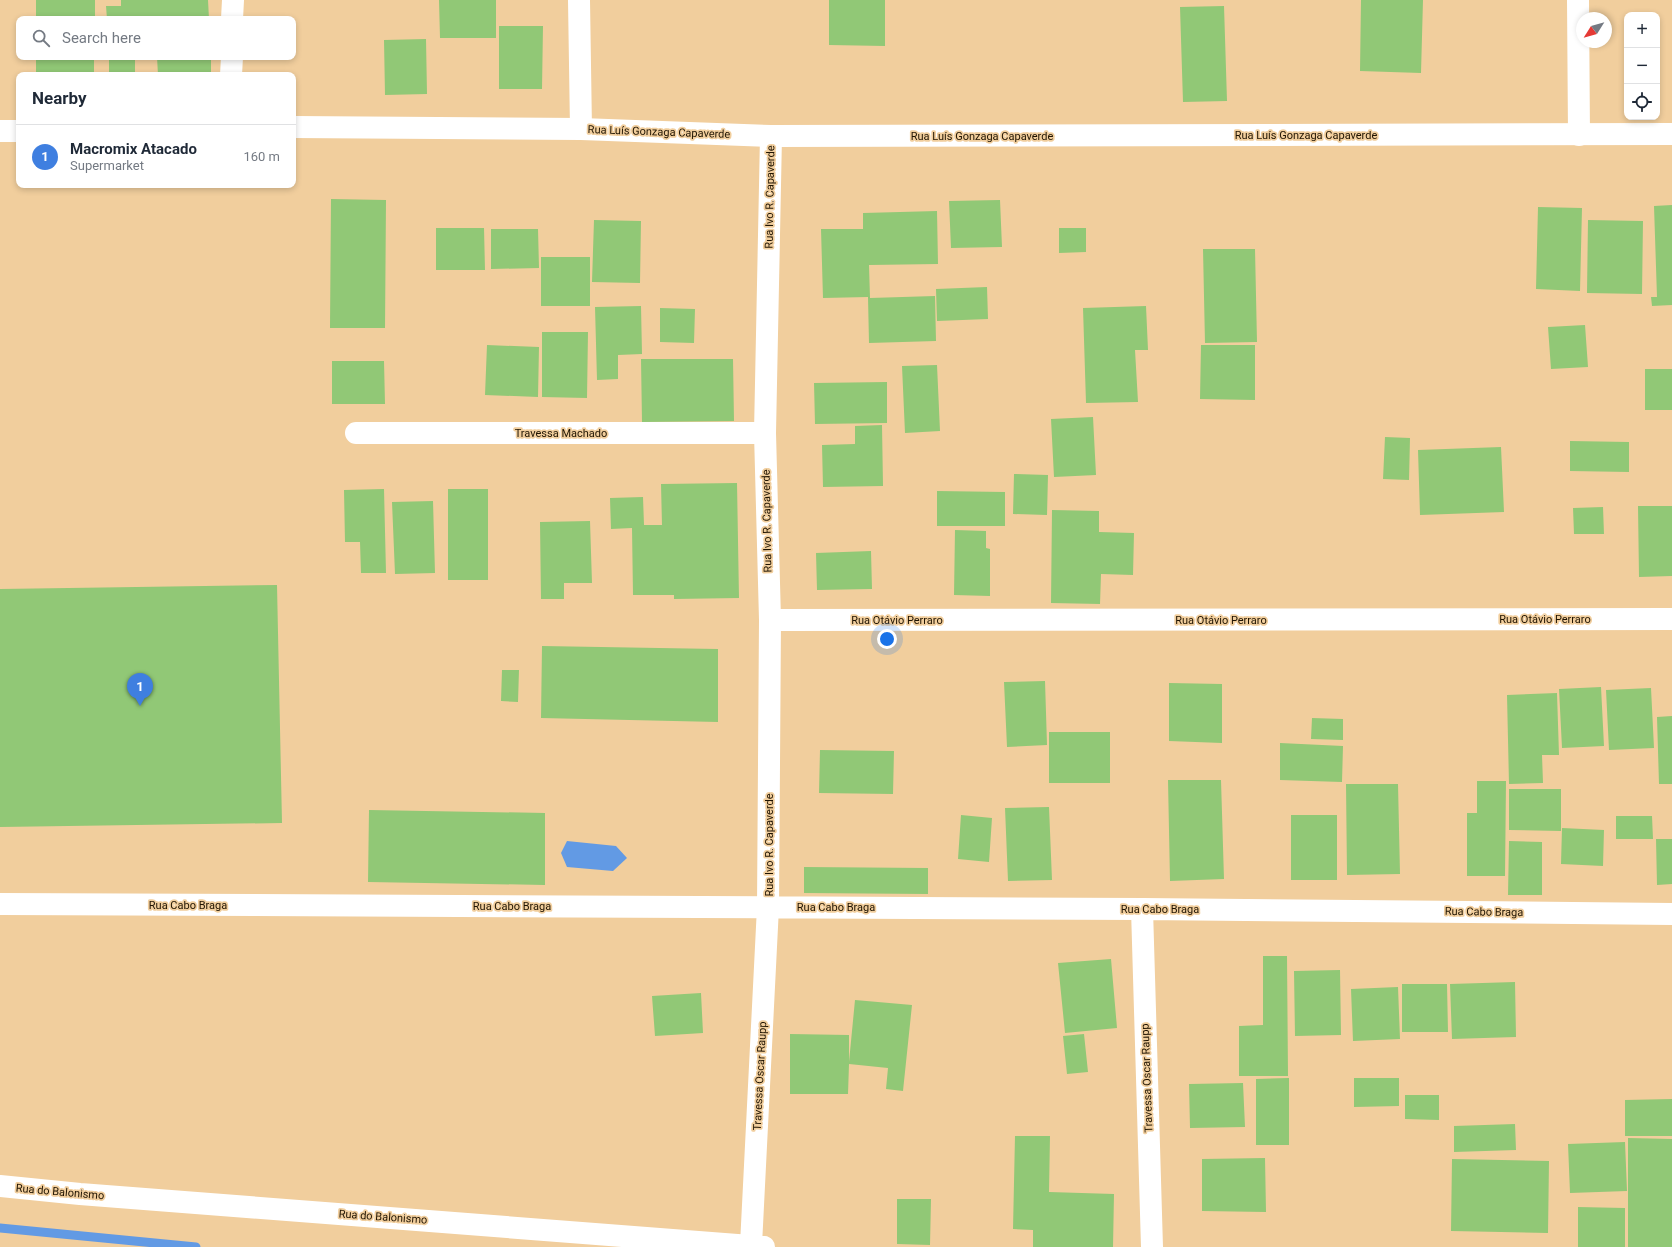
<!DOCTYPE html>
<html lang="en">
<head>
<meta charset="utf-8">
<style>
	:root { --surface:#fff; --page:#f2f2f3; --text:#1f2937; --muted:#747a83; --line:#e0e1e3; --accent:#195dad }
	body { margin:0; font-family:Roboto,sans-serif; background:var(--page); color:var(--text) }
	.controls { position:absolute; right:12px; top:12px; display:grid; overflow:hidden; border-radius:8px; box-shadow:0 2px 6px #0003 }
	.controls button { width:36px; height:36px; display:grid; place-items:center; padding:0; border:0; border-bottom:1px solid var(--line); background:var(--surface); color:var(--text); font:20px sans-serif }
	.compass { position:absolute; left:1576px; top:12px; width:36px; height:36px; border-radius:50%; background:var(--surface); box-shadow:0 2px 6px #0003; rotate:233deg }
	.you { position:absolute; left:887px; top:639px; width:14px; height:14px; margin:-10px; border:3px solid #fff; border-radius:50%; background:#1a73e8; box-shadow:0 0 0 6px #1a73e833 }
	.badge { display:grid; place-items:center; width:26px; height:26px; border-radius:50%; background:var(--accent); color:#fff; font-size:13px; font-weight:700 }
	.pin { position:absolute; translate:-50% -33px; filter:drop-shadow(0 1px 2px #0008) }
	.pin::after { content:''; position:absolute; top:21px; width:14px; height:12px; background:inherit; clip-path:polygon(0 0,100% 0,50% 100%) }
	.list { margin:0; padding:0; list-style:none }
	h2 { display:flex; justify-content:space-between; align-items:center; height:52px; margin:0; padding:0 16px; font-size:17px }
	h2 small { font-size:13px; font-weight:400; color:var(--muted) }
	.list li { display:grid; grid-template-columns:26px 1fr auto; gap:12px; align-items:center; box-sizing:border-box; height:64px; padding:0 16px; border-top:1px solid var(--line) }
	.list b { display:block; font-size:15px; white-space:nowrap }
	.list p { margin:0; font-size:13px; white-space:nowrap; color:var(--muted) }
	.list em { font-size:13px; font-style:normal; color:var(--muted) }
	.icon { flex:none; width:22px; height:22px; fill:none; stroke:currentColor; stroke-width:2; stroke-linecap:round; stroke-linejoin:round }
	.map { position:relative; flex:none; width:1672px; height:1247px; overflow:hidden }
	.search { position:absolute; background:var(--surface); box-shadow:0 2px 6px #0003; left:16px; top:16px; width:280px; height:44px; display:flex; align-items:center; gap:10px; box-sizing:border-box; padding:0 14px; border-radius:8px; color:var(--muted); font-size:15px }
	.panel { position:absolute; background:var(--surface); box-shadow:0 2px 6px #0003; left:16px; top:72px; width:280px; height:116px; border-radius:8px }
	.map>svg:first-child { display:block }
	.water { fill:#629ae4 }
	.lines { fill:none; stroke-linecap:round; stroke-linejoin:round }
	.stream { stroke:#629ae4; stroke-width:9 }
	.building { fill:#91c876 }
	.minor { stroke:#fff; stroke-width:22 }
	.tertiary { stroke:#fff; stroke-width:22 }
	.labels { text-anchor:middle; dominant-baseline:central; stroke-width:3.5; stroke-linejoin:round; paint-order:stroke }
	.street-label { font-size:11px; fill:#201402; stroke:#f1ce9d }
</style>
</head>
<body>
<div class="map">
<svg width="1672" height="1247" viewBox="0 0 1672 1247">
	<rect width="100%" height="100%" fill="#f1ce9d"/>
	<path class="water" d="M567,841L616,846L627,858L613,871L567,867L561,853Z"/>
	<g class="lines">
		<path class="stream" d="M0,1228L196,1247"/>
	</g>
	<path class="building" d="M36,0H95V19H36Z
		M121,0H208L209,19H107L106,6H121Z
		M439,0H496V38H440Z
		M829,0H885V46L829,45Z
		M1361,0H1423L1421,73L1360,71Z
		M1224,6L1227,101L1183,102L1180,7Z
		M499,26H543L542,89H499Z
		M426,39L427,94L385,95L384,40Z
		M36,57H94V75H36Z
		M109,57H135V75H109Z
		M157,57H211V75H158Z
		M331,199L386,200L385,328H330Z
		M1000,200L1002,247L951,248L949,201Z
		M1672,205V305L1652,306L1651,297H1657L1654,206Z
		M1538,207L1582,208L1580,291L1536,289Z
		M937,211L938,264L869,265L870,298L935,296L936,341L869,343L868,297L823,298L821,229H863V213Z
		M594,220L641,221L640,283L592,282Z
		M1588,220L1643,221L1642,294L1587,293Z
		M436,228H484L485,270H436Z
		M1059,228H1086V252L1059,253Z
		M491,229H538L539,268L491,269Z
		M1203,249H1255L1257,342L1205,343Z
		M541,257H590V306H541Z
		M987,287L988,319L937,321L936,289Z
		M641,306L642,354L618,355V379L597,380L595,307Z
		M1146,306L1148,350H1135L1138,402L1086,403L1083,308Z
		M660,308L695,309L694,343L660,342Z
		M1585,325L1588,367L1551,369L1548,327Z
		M542,332H588L587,398L542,397Z
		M487,345L539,347L538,397L485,395Z
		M1201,345H1255V400L1200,399Z
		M641,359H733L734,421L642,422Z
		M332,361H384L385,404H332Z
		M937,365L940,431L905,433L902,366Z
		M1645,369H1672V410H1645Z
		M887,382V423L815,424L814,383Z
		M1093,417L1096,475L1054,477L1051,419Z
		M882,425L883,486L823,487L822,445L855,444V426Z
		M1385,437L1410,438L1409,480L1383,479Z
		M1570,441L1629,442V472L1570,471Z
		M1501,447L1504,512L1420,515L1418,450Z
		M1014,474L1048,475L1047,515L1013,514Z
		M737,483L739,598L674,599V595H633L632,528L611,529L610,498L643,497L644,525H662L661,484Z
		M384,489L386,573H361L360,542H345L344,490Z
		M448,489H488V580H448Z
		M937,491L1005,492V526H937Z
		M433,501L435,573L395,574L392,502Z
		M1638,506H1672V576L1639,577Z
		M1603,507L1604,534H1574L1573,508Z
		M1052,510L1099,511V532L1134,533L1133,575L1101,574L1100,604L1051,603Z
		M590,521L592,583H564V599H541L540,522Z
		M955,530L986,531V548L990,549V596L954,595Z
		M871,551L872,589L817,590L816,553Z
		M277,585L282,823L0,827V589Z
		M542,646L718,649V722L541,718Z
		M502,670H519L518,702L501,701Z
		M1045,681L1047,745L1007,747L1004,682Z
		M1169,683L1222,684V743L1169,741Z
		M1601,687L1604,746L1562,748L1559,689Z
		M1651,688L1654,748L1609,750L1606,690Z
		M1557,693L1559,755H1542L1543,783L1509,784L1507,695Z
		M1672,716V784H1659L1657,717Z
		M1312,718L1343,719V740L1311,739Z
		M1049,732H1110V783H1049Z
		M1280,743L1343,746L1342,782L1280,780Z
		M820,750L894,751L893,794L819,793Z
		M1168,780H1221L1224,879L1170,881Z
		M1477,781H1506L1505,876H1467V813H1477Z
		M1346,784H1398L1400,874L1347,875Z
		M1509,789H1561V831L1509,830Z
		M1049,807L1052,880L1008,881L1005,808Z
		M369,810L545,813V885L368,882Z
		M961,815L992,818L989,862L958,859Z
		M1291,815H1337V880H1291Z
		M1616,816H1652L1653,839H1616Z
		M1562,828L1604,830L1603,866L1561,864Z
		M1656,839H1672V884L1657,885Z
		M1509,841L1542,842V895H1508Z
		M804,867L928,868V894L804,893Z
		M1263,956H1287L1288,1076H1239V1026L1263,1025Z
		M1111,959L1117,1028L1065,1033L1058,963Z
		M1340,970L1341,1035L1295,1036L1294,971Z
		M1515,982L1516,1037L1452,1039L1450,984Z
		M1402,984H1447L1448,1032H1402Z
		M1398,987L1400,1039L1353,1041L1351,989Z
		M701,993L703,1033L655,1036L652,996Z
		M855,1000L912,1005L903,1091L886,1089L888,1068L849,1064L848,1094H790V1034L849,1035V1062Z
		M1084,1034L1088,1072L1067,1074L1063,1036Z
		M1289,1078V1145H1256V1079Z
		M1354,1078H1399V1106L1354,1107Z
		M1243,1083L1245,1127L1190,1128L1189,1084Z
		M1405,1095H1439V1120L1405,1119Z
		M1672,1099V1136H1625V1100Z
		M1515,1124L1516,1150L1454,1152V1126Z
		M1015,1136H1050L1049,1192L1114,1194L1113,1247H1033V1230L1013,1229Z
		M1628,1138L1672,1139V1247H1628Z
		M1625,1142L1627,1191L1570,1193L1568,1144Z
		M1265,1158L1266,1212L1202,1211V1159Z
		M1452,1159L1549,1161L1548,1233L1451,1231Z
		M897,1199H931L930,1245L897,1244Z
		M1578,1207L1625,1208V1247H1578Z"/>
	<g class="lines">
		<path class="minor" d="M579,0L581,129
			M1578,0L1579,135
			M232,19L233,0
			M231,75L232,57
			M356,433H765
			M770,620L1672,619
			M0,904L1142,909L1672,914
			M1142,909L1152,1247
			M0,1186L80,1194L764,1247
			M751,1245L768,907L770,620L765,433L771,136"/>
		<path class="tertiary" d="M293,127L581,129L771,136L1672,134
			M0,131H19"/>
	</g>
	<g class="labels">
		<g class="street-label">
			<text transform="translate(659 132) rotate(2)">Rua Luís Gonzaga Capaverde</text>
			<text x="1306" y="135">Rua Luís Gonzaga Capaverde</text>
			<text x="982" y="136">Rua Luís Gonzaga Capaverde</text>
			<text transform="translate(770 197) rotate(-89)">Rua Ivo R. Capaverde</text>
			<text x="561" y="433">Travessa Machado</text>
			<text transform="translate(767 521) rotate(-91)">Rua Ivo R. Capaverde</text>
			<text x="1545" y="619">Rua Otávio Perraro</text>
			<text x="897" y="620">Rua Otávio Perraro</text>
			<text x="1221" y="620">Rua Otávio Perraro</text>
			<text transform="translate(769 845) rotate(-90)">Rua Ivo R. Capaverde</text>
			<text x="188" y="905">Rua Cabo Braga</text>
			<text x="512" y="906">Rua Cabo Braga</text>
			<text x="836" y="907">Rua Cabo Braga</text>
			<text x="1160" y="909">Rua Cabo Braga</text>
			<text transform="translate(1484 912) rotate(1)">Rua Cabo Braga</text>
			<text transform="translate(760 1076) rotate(-87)">Travessa Oscar Raupp</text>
			<text transform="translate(1147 1078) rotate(-92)">Travessa Oscar Raupp</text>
			<text transform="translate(60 1192) rotate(5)">Rua do Balonismo</text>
			<text transform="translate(383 1217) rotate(4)">Rua do Balonismo</text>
		</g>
	</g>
</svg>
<div class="controls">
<button>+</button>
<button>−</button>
<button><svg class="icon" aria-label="locate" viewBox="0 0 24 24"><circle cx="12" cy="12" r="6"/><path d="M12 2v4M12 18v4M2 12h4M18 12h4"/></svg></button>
</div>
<svg class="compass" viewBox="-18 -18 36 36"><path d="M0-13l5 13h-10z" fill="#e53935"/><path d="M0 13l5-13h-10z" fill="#747a83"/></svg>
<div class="you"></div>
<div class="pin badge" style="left:140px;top:706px;background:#3f7fe0">1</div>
<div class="search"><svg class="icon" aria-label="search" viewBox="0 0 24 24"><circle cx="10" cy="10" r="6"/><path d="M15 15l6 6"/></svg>Search here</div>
<section class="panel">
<h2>Nearby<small></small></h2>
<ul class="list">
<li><span class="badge" style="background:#3f7fe0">1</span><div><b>Macromix Atacado</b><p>Supermarket</p></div><em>160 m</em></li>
</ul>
</section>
</div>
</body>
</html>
